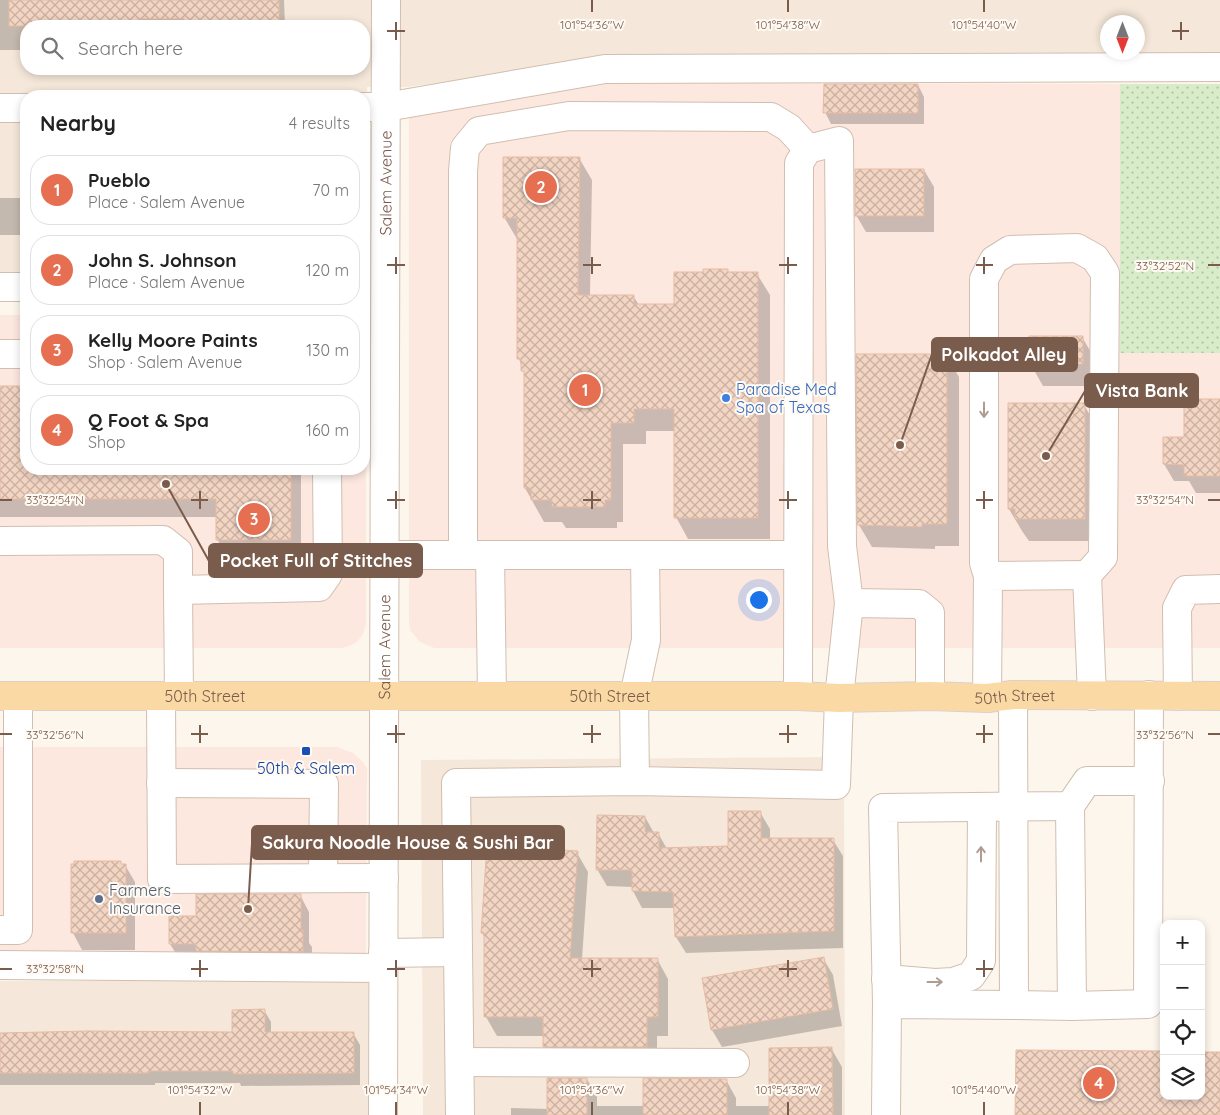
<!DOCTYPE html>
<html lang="en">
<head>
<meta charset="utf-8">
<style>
	:root { --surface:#fff; --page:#f6f6f6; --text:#222; --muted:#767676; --line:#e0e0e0; --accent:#e76f51 }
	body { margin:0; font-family:Quicksand,sans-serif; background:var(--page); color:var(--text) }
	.controls { position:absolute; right:15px; bottom:15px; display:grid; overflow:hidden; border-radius:10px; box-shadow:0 2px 8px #0003 }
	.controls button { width:45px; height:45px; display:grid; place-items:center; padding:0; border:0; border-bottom:1px solid var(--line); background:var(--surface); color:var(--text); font:25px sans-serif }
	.compass { position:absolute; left:1100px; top:15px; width:45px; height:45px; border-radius:50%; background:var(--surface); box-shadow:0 2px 8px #0003; rotate:180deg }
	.you { position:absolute; left:758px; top:599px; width:18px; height:18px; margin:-12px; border:4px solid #fff; border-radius:50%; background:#1a73e8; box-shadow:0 0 0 8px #1a73e833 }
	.badge { display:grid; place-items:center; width:32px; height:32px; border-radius:50%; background:var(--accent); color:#fff; font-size:16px; font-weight:700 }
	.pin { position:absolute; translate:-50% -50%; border:2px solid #fff; box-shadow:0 1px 5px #0006 }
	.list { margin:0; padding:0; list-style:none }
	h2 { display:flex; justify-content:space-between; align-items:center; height:65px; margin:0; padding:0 20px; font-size:21px }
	h2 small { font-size:16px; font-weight:400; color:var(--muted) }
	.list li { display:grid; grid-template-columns:32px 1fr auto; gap:15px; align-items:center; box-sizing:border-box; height:70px; margin:0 10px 10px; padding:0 10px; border:1px solid var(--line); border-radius:20px }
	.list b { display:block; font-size:19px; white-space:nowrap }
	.list p { margin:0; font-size:16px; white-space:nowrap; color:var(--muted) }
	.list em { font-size:16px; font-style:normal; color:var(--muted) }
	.icon { flex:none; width:28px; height:28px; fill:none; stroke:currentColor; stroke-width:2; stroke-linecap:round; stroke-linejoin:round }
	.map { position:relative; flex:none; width:1220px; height:1115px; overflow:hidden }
	.search { position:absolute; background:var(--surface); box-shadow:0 2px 8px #0003; left:20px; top:20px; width:350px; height:55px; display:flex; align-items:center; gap:12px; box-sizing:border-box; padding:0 18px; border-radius:20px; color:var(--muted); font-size:19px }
	.panel { position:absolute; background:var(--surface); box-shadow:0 2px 8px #0003; left:20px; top:90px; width:350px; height:385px; border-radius:20px }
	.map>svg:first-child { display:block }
	.residential { fill:#f5e8da; fill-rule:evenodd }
	.commercial { fill:#fde8e0 }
	.grass { fill:url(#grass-dots) }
	.shadow { fill:#0003 }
	.building { fill:url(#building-cross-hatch); stroke:#e6bba3 }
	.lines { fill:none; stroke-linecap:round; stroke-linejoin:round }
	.minor-casing { stroke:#d1beb0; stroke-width:30 }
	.major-casing { stroke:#dad1cd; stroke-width:30 }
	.minor { stroke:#fff; stroke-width:28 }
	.major { stroke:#fbd9a5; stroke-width:28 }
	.oneway { stroke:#af9d94 }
	.ticks { fill:none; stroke:#7a5c4d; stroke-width:2 }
	.shop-dot { fill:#3f7fe0; stroke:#fffaf3; stroke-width:2 }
	.transit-dot { fill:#1a4fb4; stroke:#fffaf3; stroke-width:2 }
	.service-dot { fill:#5c6f8a; stroke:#fffaf3; stroke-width:2 }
	.labels { text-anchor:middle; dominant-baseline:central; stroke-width:4; stroke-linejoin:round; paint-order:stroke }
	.street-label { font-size:16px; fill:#7a5c4d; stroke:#fffaf3 }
	.shop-label { font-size:16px; fill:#366cbe; stroke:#fffaf3; text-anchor:start }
	.transit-label { font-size:16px; fill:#164399; stroke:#fffaf3 }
	.service-label { font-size:16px; fill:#4e5e75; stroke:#fffaf3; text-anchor:start }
	.ticks-label { font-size:12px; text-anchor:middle; fill:#7a5c4d; stroke:#fffaf3; stroke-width:4; stroke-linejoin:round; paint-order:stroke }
	.leader { fill:none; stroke:#7a5c4d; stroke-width:2 }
	.callout-dot { fill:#7a5c4d; stroke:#fffaf3; stroke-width:2 }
	.callout { fill:#7a5c4d; stroke:#7a5c4d; stroke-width:2 }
	.callout-label { font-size:18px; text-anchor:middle; font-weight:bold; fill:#fff }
</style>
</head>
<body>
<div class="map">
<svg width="1220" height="1115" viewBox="0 0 1220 1115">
	<defs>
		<pattern id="grass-dots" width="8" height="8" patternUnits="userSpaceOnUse" patternTransform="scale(1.25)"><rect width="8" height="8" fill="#d8ecc9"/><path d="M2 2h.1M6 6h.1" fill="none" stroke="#b4c2a5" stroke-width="1.8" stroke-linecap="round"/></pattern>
		<pattern id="building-cross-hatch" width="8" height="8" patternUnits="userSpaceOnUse" patternTransform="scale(1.25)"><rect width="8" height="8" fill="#f3d5c3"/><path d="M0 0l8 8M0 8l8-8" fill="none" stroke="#cab0a1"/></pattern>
	</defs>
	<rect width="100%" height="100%" fill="#fdf6ec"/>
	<path class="residential" d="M0,0H1220V59L609,60L407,87H367V249L364,257V96H26V273H0ZM1108,22H1138V52H1108ZM26,26H364V69H26Z
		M844,757L845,1115H423L421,760Z
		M0,981H368V1115H0Z"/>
	<path class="commercial" d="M606,83L1120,84V353H1220V648H434L420,642L410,630L409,622V111Z
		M0,315H26V469H364V332L366,341V625L363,634L358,641L350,646L342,648H0Z
		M0,747H337L353,753L363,762L367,768V776L366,959L0,958Z"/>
	<path class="grass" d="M1120,84H1220V353H1120Z"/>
	<path class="shadow" d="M0,0H284L285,26H26V50H0Z
		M918,85L924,97V124H831L825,112Z
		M579,158L592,180L590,296H633L639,305H676L704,274L727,271L729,274H757L770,295V539H688L676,517V431H646V444H623V522H617V528H566L562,522H544L525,488V376L519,359V239H517L504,217Z
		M924,170L934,187V232H866L856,215Z
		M0,198H26V235H0Z
		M1082,337L1095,359V386H1043L1030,363Z
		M946,355L959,377V546H935V549L872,547L859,525Z
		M0,387H26V469H301V558H228L217,539V517H0Z
		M1220,400V493H1196L1189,481H1174L1164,464Z
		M1009,405H1084L1097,427V541H1029L1022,531L1009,509Z
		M760,812L770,829V840H833L843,856V948L686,953L676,937L675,908H642L633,891V887L607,886L597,869L645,817L654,833H658L667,849L729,847Z
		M577,853L588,872L582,959H657L668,979V1036H657V1066L555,1065L544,1046V1036H497L486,1017V939L482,933Z
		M120,862L122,865H125L135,882V950H82L73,933Z
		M300,895L309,912V943L312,947V968L180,960L170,944Z
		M823,958L833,975L842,1026L722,1047L712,1030Z
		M264,1010L271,1022V1033H353L360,1045V1085L241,1086L240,1083H155V1085H0V1033H234Z
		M831,1048L842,1067V1115H511V1108L549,1109L587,1079L597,1097V1106H644L726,1080L736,1098V1106H770Z"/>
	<path class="building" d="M9,0H279V26H188V22H184V19H138V26H9Z
		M824,84H918V113H823Z
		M503,157H580L578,295H634V304H674V272H703V269H728V272H758V518H674V409H634V423H611V500H605V507H552V500H531V488H524V371H521V359H517V218H503Z
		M855,169H924V216H855Z
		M1029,336H1083V364H1029Z
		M856,354H947V524H922V527L857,525Z
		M0,386H26V469H291V540H216V499H0Z
		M1184,399H1220V476H1184V465L1163,464V437H1184Z
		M1008,403H1085V519H1015V509H1008Z
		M728,811H761V838H834V931L675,937L673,892L632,891V870H596L597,815L645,816V832H659V848L728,846Z
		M487,845L578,851L570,958H658V1017H647V1047H543V1017H484V933H481Z
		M74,861H121V864H126V933H71V864H74Z
		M196,894H301V930H303V952L196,951V944H169V916H196Z
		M824,957L833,1009L711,1030L702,978Z
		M265,1009V1032H354V1073L233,1074V1071H149V1073H0V1033L87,1031L232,1032V1010Z
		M832,1047L833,1115H769V1048Z
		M1016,1050L1164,1051V1096H1201V1052H1220V1115H1015Z
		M547,1078H587V1115H547Z
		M643,1078L727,1079V1115H643Z"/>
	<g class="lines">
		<defs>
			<g id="minor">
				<path d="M364,107H386L605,69L1220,67"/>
				<path d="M0,108H26"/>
				<path d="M0,287H26"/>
				<path d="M0,354H26"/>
				<path d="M0,541L163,540L178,552V590"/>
				<path d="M384,555H463V171L465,148L479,131L569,116L771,117L789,128L808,149"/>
				<path d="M463,555H798"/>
				<path d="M490,555L492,696"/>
				<path d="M988,576L984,563V279L994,260L1010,250L1077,248L1095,258L1105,273L1103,557L1087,575"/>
				<path d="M1013,695L1014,1005L1072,1006L1148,1004L1149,695"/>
				<path d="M161,696L162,879L384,878"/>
				<path d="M179,696L178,590L319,587L328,574L327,469"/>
				<path d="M798,696L799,163L808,149L839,141L842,546L849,603"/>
				<path d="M1178,696L1177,608L1186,590L1220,589"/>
				<path d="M987,698L988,576L1087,575L1092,696"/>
				<path d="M635,781L634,696L646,640L645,555"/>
				<path d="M161,783L324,784L323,878"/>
				<path d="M1070,806L1072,1006"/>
				<path d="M0,930H18V696"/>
				<path d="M383,953L458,952"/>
				<path d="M0,965L383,968"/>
				<path d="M886,979L935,983L953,982L971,976L981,961L982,808"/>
				<path d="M887,1004L883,808L1070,806L1087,781H1150"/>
				<path d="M460,1062L735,1063"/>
				<path id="s1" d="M383,1115L386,0"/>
				<path d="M460,1115L456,783L635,781L836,785L839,698L849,603L919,604L930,613V696"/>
				<path d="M886,1115L887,1004L1014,1005"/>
			</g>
			<g id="major">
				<path id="s2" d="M0,696H798L839,698L930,696L987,698L1013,695L1220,696"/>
			</g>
		</defs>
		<use href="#minor" class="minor-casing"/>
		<use href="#major" class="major-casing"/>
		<use href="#minor" class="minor"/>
		<use href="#major" class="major"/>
	</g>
	<defs><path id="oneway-shaft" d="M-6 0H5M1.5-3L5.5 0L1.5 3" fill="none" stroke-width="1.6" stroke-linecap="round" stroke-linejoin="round" transform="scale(1.25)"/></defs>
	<g class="oneway">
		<use href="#oneway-shaft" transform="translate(984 410) rotate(90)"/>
		<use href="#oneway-shaft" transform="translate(981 854) rotate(-90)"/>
		<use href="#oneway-shaft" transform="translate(935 982)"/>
	</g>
	<path class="ticks" d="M592,0V12M788,0V12M984,0V12M396,22V40M1181,22V40M387,31H405M1172,31H1189M396,257V274M592,257V274M788,257V274M984,257V274M387,265H405M583,265H601M779,265H797M976,265H993M1208,265H1220M200,491V509M396,491V509M592,491V509M788,491V509M984,491V509M0,500H12M191,500H208M387,500H405M583,500H601M779,500H797M976,500H993M1208,500H1220M200,725V743M396,725V743M592,725V743M788,725V743M984,725V743M0,734H12M191,734H208M387,734H405M583,734H601M779,734H797M976,734H993M1208,734H1220M200,960V977M396,960V977M592,960V977M788,960V977M984,960V977M0,969H12M191,969H208M387,969H405M583,969H601M779,969H797M976,969H993M200,1102V1115M396,1102V1115M592,1102V1115M788,1102V1115M984,1102V1115"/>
	<circle class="shop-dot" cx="726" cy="398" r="5"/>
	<rect class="transit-dot" x="301" y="746" width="10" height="10" rx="2.5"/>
	<circle class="service-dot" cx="99" cy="899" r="5"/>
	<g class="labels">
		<g class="street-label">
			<text stroke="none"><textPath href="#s1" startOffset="932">Salem Avenue</textPath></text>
			<text stroke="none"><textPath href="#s1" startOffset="468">Salem Avenue</textPath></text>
			<text stroke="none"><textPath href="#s2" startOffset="205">50th Street</textPath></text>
			<text stroke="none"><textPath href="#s2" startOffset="610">50th Street</textPath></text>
			<text stroke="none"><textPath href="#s2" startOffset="1015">50th Street</textPath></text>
		</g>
		<g class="shop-label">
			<text x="736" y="389">Paradise Med<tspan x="736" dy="18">Spa of Texas</tspan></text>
		</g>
		<g class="transit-label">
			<text x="306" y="768">50th &amp; Salem</text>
		</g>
		<g class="service-label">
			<text x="109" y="890">Farmers<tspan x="109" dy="18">Insurance</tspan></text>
		</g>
	</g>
	<g class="ticks-label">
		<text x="592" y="29">101°54'36"W</text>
		<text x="788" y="29">101°54'38"W</text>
		<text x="984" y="29">101°54'40"W</text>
		<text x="1165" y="270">33°32'52"N</text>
		<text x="1165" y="504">33°32'54"N</text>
		<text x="55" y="504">33°32'54"N</text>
		<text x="1165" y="739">33°32'56"N</text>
		<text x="55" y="739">33°32'56"N</text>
		<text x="55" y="973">33°32'58"N</text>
		<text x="200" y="1094">101°54'32"W</text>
		<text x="396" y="1094">101°54'34"W</text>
		<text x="592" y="1094">101°54'36"W</text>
		<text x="788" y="1094">101°54'38"W</text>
		<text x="984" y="1094">101°54'40"W</text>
	</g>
	<path class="leader" d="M900 445L932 354M1046 456L1085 391M166 484L209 561M248 909L252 843"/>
	<g class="callout-dot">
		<circle cx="900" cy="445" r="5"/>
		<circle cx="1046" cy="456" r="5"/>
		<circle cx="166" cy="484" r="5"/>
		<circle cx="248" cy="909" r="5"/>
	</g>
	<g class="callout">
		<rect x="932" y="338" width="145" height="33" rx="5"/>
		<rect x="1085" y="374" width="113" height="33" rx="5"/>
		<rect x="209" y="544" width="213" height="33" rx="5"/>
		<rect x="252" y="826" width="312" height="33" rx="5"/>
	</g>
	<g class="callout-label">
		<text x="1004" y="361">Polkadot Alley</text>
		<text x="1142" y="397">Vista Bank</text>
		<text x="316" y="567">Pocket Full of Stitches</text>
		<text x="408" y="849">Sakura Noodle House &amp; Sushi Bar</text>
	</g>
</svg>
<div class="controls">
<button>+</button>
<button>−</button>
<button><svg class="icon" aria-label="locate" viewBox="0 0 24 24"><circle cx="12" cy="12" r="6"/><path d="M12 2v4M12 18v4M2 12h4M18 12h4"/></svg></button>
<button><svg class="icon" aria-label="layers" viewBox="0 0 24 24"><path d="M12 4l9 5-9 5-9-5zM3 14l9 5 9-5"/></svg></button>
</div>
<svg class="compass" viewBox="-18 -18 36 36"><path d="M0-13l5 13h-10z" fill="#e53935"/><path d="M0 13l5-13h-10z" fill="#767676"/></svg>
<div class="you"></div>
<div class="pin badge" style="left:585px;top:390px">1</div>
<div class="pin badge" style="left:541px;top:187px">2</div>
<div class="pin badge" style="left:254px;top:519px">3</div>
<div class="pin badge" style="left:1099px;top:1083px">4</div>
<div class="search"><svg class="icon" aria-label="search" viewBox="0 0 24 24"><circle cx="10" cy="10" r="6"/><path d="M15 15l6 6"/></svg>Search here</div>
<section class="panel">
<h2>Nearby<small>4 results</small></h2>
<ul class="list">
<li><span class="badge">1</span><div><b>Pueblo</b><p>Place · Salem Avenue</p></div><em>70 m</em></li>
<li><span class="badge">2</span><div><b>John S. Johnson</b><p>Place · Salem Avenue</p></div><em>120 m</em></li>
<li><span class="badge">3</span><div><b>Kelly Moore Paints</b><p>Shop · Salem Avenue</p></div><em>130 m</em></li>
<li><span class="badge">4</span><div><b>Q Foot &amp; Spa</b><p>Shop</p></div><em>160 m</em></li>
</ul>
</section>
</div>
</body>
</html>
